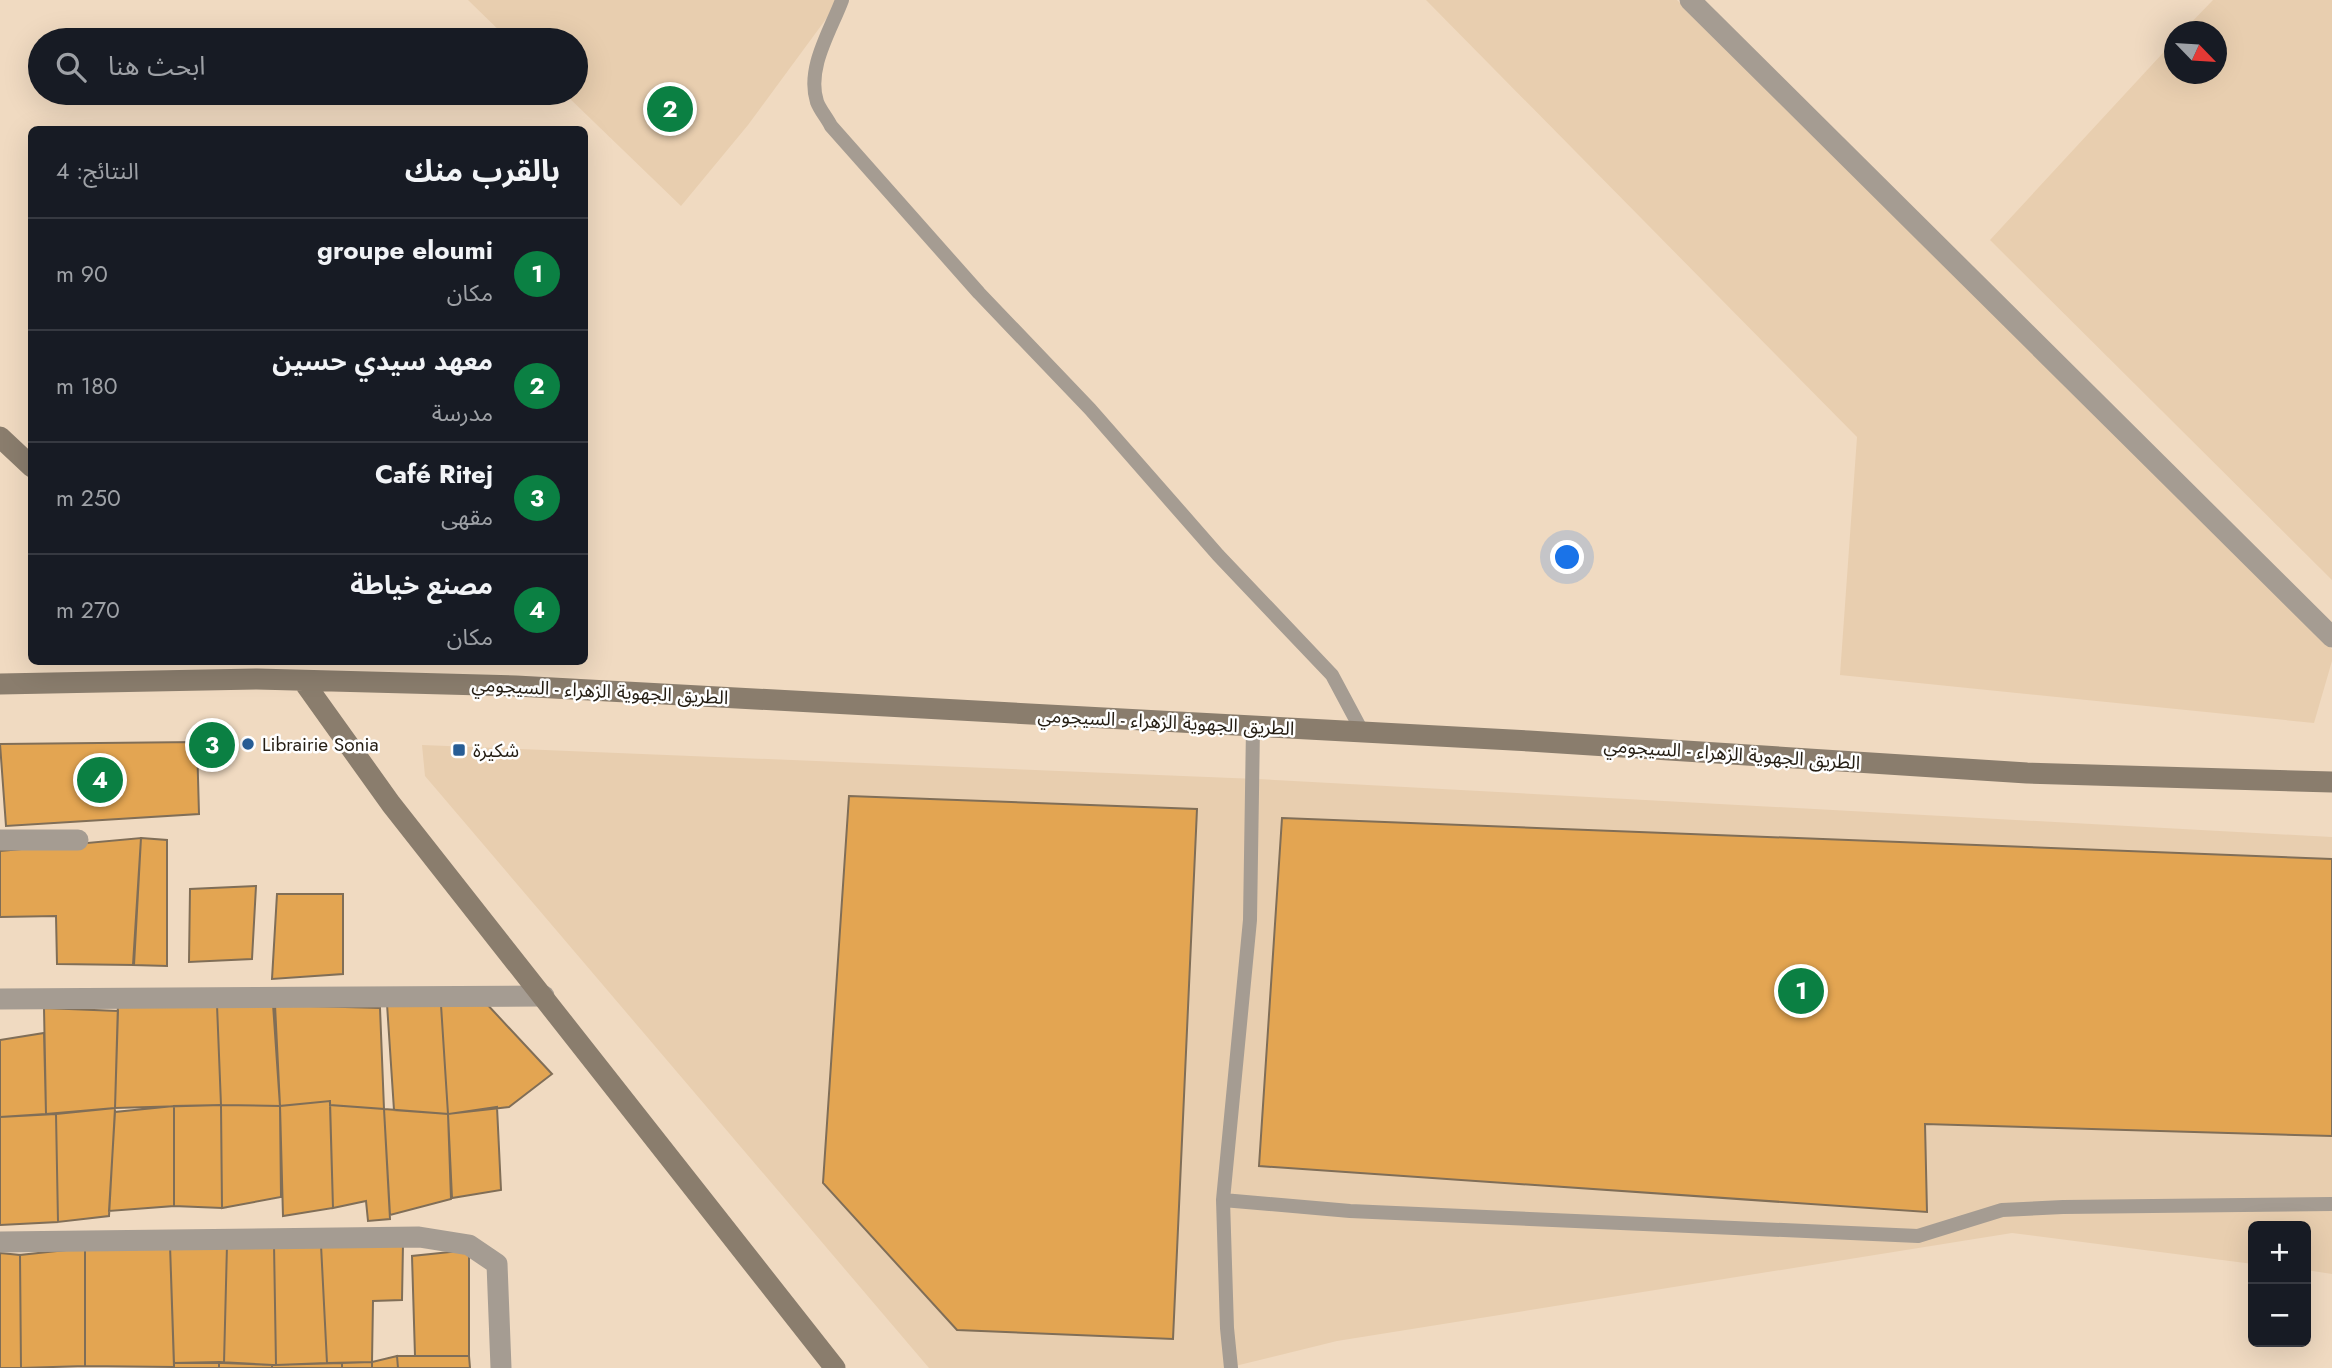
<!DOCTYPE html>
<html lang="ar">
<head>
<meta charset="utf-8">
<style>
	:root { --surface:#171b24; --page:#242831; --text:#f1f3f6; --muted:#9ea1a6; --line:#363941; --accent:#0b8043 }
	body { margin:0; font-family:Jost,"Noto Sans Arabic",sans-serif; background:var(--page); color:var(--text); direction:rtl }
	.controls { position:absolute; right:21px; bottom:21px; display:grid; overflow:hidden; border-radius:10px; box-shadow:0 7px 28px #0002 }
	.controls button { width:63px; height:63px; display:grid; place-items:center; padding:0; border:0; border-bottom:2px solid var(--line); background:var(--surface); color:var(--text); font:35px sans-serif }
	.compass { position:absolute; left:2164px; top:21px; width:63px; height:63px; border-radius:50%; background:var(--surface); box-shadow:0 7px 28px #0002; rotate:115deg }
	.you { position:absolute; left:1568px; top:558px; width:24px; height:24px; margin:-18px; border:5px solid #fff; border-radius:50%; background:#1a73e8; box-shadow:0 0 0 10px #1a73e833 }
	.badge { display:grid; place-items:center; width:46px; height:46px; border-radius:50%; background:var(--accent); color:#fff; font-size:23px; font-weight:700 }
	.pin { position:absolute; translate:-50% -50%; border:4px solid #fff; box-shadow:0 2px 7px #0006 }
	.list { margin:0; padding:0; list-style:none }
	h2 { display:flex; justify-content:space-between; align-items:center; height:91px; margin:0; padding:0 28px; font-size:30px }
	h2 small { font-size:23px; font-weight:400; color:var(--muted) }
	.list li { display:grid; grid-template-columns:46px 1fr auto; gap:21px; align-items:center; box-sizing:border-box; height:112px; padding:0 28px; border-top:2px solid var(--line) }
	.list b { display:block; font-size:26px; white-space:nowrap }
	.list p { margin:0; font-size:23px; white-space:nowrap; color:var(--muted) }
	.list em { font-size:23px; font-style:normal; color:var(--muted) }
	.icon { flex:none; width:38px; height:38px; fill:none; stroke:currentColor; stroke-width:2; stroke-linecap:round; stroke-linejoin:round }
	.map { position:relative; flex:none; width:2332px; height:1368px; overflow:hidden; direction:ltr }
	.search { position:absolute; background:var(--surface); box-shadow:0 7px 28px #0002; left:28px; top:28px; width:560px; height:77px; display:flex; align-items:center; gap:18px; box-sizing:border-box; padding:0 24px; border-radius:38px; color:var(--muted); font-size:26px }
	.panel { position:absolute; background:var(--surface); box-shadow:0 7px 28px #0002; left:28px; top:126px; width:560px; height:539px; border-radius:10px; direction:rtl }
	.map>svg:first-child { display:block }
	.built { fill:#e8ceaf }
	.building { fill:#e3a552; stroke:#806e57; stroke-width:2 }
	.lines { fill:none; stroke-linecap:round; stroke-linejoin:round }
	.lane { stroke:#a59c92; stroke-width:14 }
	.street { stroke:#a59c92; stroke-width:21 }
	.secondary { stroke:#8a7d6d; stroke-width:21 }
	.poi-dot { fill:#275d95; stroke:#fff; stroke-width:2.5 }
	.labels { text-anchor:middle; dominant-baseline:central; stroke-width:5; stroke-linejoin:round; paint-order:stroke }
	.street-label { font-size:19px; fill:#241d13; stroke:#fff }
	.poi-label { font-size:19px; fill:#241d13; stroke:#fff; text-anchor:start }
</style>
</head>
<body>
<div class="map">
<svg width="2332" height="1368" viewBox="0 0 2332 1368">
	<rect width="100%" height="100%" fill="#f0dac1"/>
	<path class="built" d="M468,0H840L748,125L681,206L564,93H576V40H509Z
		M1426,0H1677L2332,649V661L2314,723L1840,675L1857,437Z
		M2213,0H2332V580L1990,240L2174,41V74H2216V32L2183,31Z
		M422,745L1257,779L2332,837V1274L2306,1270V1226H2253V1264L2012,1233L1337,1341L1227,1368H929L425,776Z"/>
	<path class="building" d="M197,742L199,814L6,826L0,744Z
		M849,796L1197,809L1173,1339L957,1330L823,1183Z
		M1282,818L2332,859V1136L1925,1124L1927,1212L1259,1166Z
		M141,838L134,965L57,964L56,916L0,917V851Z
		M141,838L167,840V966L133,965Z
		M256,886L252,959L189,962L190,889Z
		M277,894H343V974L272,979Z
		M484,1001L552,1074L509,1107L448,1114L441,1005Z
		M118,1003L217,1005L221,1105L115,1108Z
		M273,1004L280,1106L221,1105L217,1005Z
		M387,1004L441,1005L448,1114L394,1110Z
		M275,1005L380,1008L384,1109L330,1105V1101L280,1106Z
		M44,1008L118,1011L115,1108L46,1114Z
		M44,1033L46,1114L0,1117V1040Z
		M330,1101L333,1208L283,1216L280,1106Z
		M221,1105L280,1106L281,1197L222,1208Z
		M221,1105L222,1208L174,1206V1106Z
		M330,1105L384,1109L390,1219L368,1221L366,1201L333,1208Z
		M174,1106V1206L109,1211L115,1112Z
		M497,1107L501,1190L452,1198L448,1114Z
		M115,1108L109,1216L58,1222L56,1114Z
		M384,1109L448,1114L451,1199L390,1215Z
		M56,1114L58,1222L0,1225V1117Z
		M274,1244L276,1365L224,1363L227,1245Z
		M274,1244L321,1245L327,1363L276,1365Z
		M403,1244L402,1300L373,1301L372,1362L327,1363L321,1245Z
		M170,1245L174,1367L85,1366V1248Z
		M170,1245H227L224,1363H174Z
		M85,1248V1366L21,1368L20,1255Z
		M469,1250V1356H415L412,1256Z
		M0,1253L20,1255L21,1368H0Z
		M397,1356H469L470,1368H398Z
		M397,1356L398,1368H372V1362Z
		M219,1362L272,1365V1368H219Z
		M219,1362V1368H174V1363Z
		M372,1362V1368H342V1363Z
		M342,1363V1368H272V1365Z"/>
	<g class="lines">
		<path class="lane" d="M842,0C831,30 806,68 817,102C820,110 827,118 831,126L979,293L1090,409L1218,555L1332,675L1363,733
			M1253,728L1250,920L1223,1200L1350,1211L1918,1236L2002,1210L2063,1207L2332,1204
			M1223,1200L1227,1328L1231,1368"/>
		<path class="street" d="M1690,0L2332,637
			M0,840H78
			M0,999L544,996
			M0,1242L419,1237L469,1245L497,1264L501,1368"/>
		<path class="secondary" d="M0,437L32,467
			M303,681L391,804L835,1368
			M0,684L257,679L516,686L1529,741L2027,773L2332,782"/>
	</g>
	<g class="poi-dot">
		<circle cx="248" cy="744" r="7"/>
		<rect x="452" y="743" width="14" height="14" rx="3.5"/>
	</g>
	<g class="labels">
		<g class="street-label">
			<text transform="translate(600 691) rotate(3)">الطريق الجهوية الزهراء - السيجومي</text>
			<text transform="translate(1166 722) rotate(3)">الطريق الجهوية الزهراء - السيجومي</text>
			<text transform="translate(1732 754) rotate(4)">الطريق الجهوية الزهراء - السيجومي</text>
		</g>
		<g class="poi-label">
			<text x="262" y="744">Librairie Sonia</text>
			<text x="473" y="750">شكيرة</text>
		</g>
	</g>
</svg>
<div class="controls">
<button>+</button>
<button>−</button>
</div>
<svg class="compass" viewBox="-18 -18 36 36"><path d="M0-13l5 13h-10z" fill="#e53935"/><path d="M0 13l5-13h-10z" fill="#9ea1a6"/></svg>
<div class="you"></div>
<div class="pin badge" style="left:1801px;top:991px">1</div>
<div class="pin badge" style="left:670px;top:109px">2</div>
<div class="pin badge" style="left:212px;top:745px">3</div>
<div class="pin badge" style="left:100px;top:780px">4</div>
<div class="search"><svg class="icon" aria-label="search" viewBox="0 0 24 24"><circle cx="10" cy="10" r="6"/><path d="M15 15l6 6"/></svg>ابحث هنا</div>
<section class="panel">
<h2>بالقرب منك<small>النتائج: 4</small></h2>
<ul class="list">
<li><span class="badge">1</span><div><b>groupe eloumi</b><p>مكان</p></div><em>90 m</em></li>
<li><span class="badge">2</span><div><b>معهد سيدي حسين</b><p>مدرسة</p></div><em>180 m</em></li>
<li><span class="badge">3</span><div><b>Café Ritej</b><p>مقهى</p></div><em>250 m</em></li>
<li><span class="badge">4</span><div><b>مصنع خياطة</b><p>مكان</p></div><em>270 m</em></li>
</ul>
</section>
</div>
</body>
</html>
